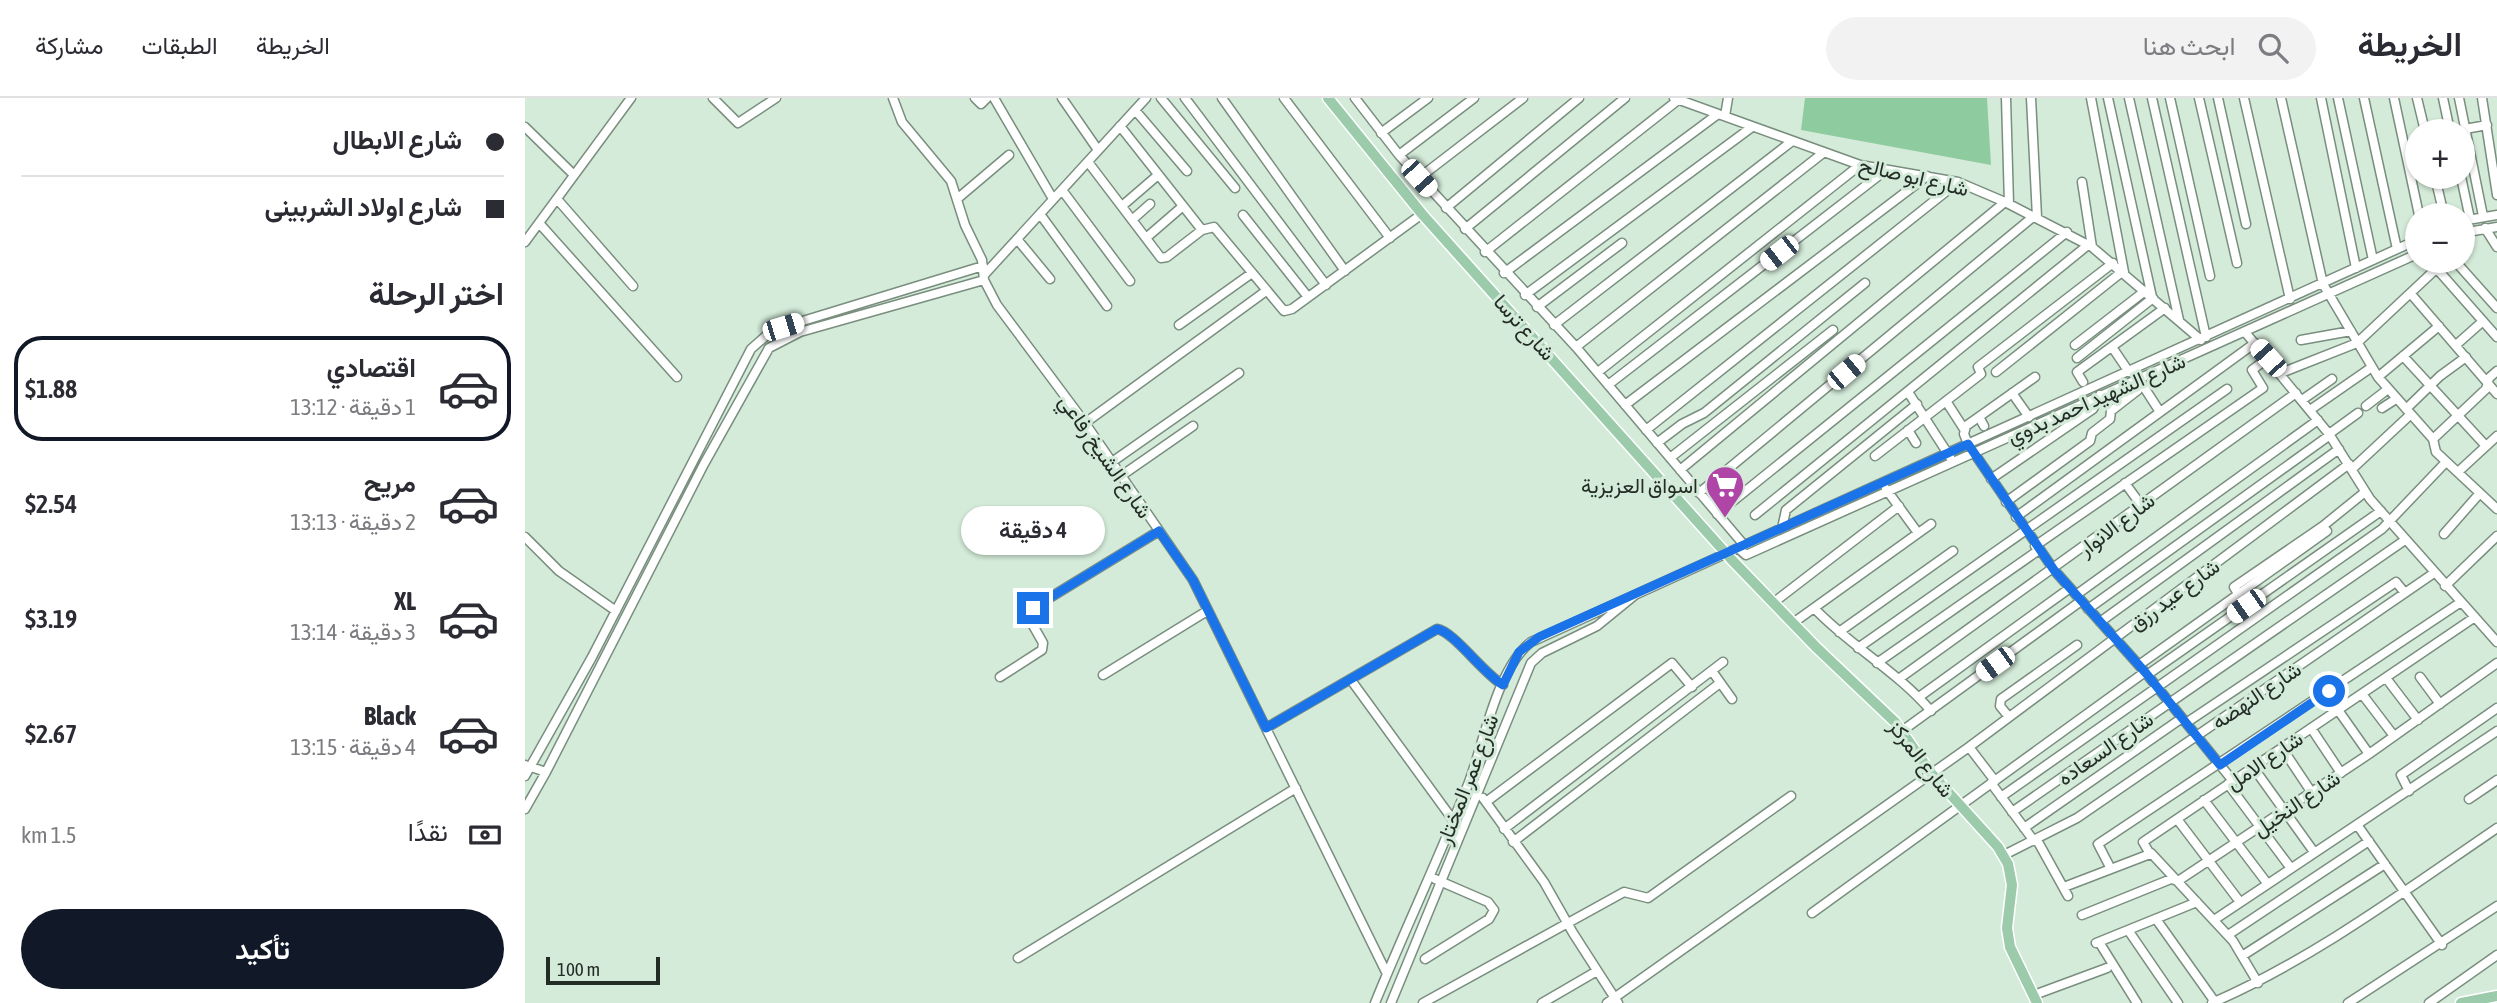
<!DOCTYPE html>
<html lang="ar">
<head>
<meta charset="utf-8">
<style>
	:root { --surface:#fff; --page:#f2f2f3; --text:#2b2b33; --muted:#7c7c81; --line:#e1e1e2; --accent:#111827 }
	body { margin:0; font-family:"Asap Condensed",Vazirmatn,sans-serif; background:var(--page); color:var(--text); direction:rtl; height:100vh; display:flex; flex-direction:column; font-size:26px; white-space:nowrap }
	* { box-sizing:border-box; margin:0 }
	p { font-size:23px; color:var(--muted) }
	.icon { flex:none; width:38px; height:38px; fill:none; stroke:currentColor; stroke-width:2; stroke-linecap:round; stroke-linejoin:round }
	.map { position:relative; flex:1; overflow:hidden; direction:ltr }
	.drawer { display:flex; flex-direction:column; background:var(--surface); width:525px }
	.drawer>* { flex:none }
	.guide { display:grid; align-content:center; height:154px; padding:0 21px; background:var(--surface) }
	.buttons { position:absolute; left:1880px; top:21px; display:grid; gap:14px }
	.buttons a { display:grid; place-items:center; width:70px; height:70px; border-radius:50%; background:var(--surface); box-shadow:0 2px 5px #0004; font-size:35px }
	.scale { position:absolute; left:21px; bottom:18px; width:114px; box-sizing:border-box; padding-left:7px; border:4px solid #232c25; border-top:0; font-size:19px; line-height:24px; white-space:nowrap; color:#232c25; -webkit-text-stroke:5px #d4ebd9; paint-order:stroke }
	.end { position:absolute; width:32px; height:32px; margin:-16px; border:9px solid #1a73e8; background:#fff; box-shadow:0 0 0 4px #fff }
	.from { border-radius:50% }
	.bubble { position:absolute; height:49px; border-radius:24px; background:var(--surface); box-shadow:0 2px 5px #0004; font-size:23px; font-weight:600; line-height:49px; text-align:center; direction:rtl }
	.car { position:absolute; width:21px; height:42px; margin:-21px -10px; border-radius:9px; box-shadow:0 0 5px 2px #0007; background:linear-gradient(#fff 24%,#345 0 40%,#fff 0 76%,#345 0 86%,#fff 0) }
	.guide b { display:flex; align-items:center; gap:24px; height:66px; font-size:26px }
	.guide b+b { border-top:2px solid var(--line) }
	.guide i { width:18px; height:18px; background:var(--text) }
	ul { padding:0; list-style:none }
	li { display:flex; align-items:center; gap:21px; height:105px; margin:0 14px 10px; padding:0 7px; border:4px solid transparent; border-radius:28px }
	li div { flex:1 }
	li b { display:block; font-size:26px }
	li em { font-style:normal; font-weight:600 }
	li.active { border-color:var(--accent) }
	li>.icon { width:63px; height:63px; stroke-width:1.5 }
	h2 { padding:0 21px; font-size:32px; line-height:84px }
	.pay { display:flex; align-items:center; gap:18px; height:77px; padding:0 21px; font-size:26px }
	.pay p { margin-inline-start:auto }
	.button { display:flex; gap:14px; margin-top:auto; padding:14px 21px }
	.button a { flex:1; height:80px; border-radius:42px; background:var(--accent); color:#fff; font-size:28px; font-weight:600; line-height:80px; text-align:center }
	header { display:flex; align-items:center; gap:42px; box-sizing:border-box; height:98px; padding:0 35px; background:var(--surface); border-bottom:2px solid var(--line) }
	header strong { font-size:33px }
	nav { display:flex; gap:38px; margin-inline-start:auto; font-size:24px }
	.search { width:490px; height:63px; background:var(--page); display:flex; align-items:center; gap:18px; box-sizing:border-box; padding:0 24px; border-radius:38px; color:var(--muted); font-size:26px }
	main { display:flex; flex:1; min-height:0 }
	.map>svg:first-child { display:block }
	.green { fill:#8ecc9f }
	.lines { fill:none; stroke-linecap:round; stroke-linejoin:round }
	.minor-casing { stroke:#798e7e; stroke-width:11 }
	.major-casing { stroke:#fff; stroke-width:13 }
	.minor { stroke:#fff; stroke-width:8 }
	.major { stroke:#9bcbaa; stroke-width:10 }
	.route { stroke:#1a73e8; stroke-width:9 }
	.labels { text-anchor:middle; dominant-baseline:central; stroke-width:6; stroke-linejoin:round; paint-order:stroke }
	.street-label { font-size:21px; fill:#232c25; stroke:#d4ebd9 }
	.poi-label { font-size:21px; fill:#232c25; stroke:#d4ebd9; text-anchor:end }
</style>
</head>
<body>
<header>
<strong>الخريطة</strong>
<div class="search"><svg class="icon" aria-label="search" viewBox="0 0 24 24"><circle cx="10" cy="10" r="6"/><path d="M15 15l6 6"/></svg>ابحث هنا</div>
<nav><a>الخريطة</a><a>الطبقات</a><a>مشاركة</a></nav>
</header>
<main>
<div class="map">
<svg width="1972" height="905" viewBox="0 0 1972 905">
	<rect width="100%" height="100%" fill="#d4ebd9"/>
	<path class="green" d="M1280 0H1462L1466 67 1276 32Z"/>
	<g class="lines">
		<g class="minor-casing">
			<path id="minor" d="M188 0 213 25 251 0
				M368 0 377 24 426 83 440 127 457 162 459 182 472 207 560 325 668 482 862 876
				M450 0 456 6 462 0
				M469 0 528 101
				M537 0 573 52
				M636 0 710 90
				M660 0 801 187
				M697 0 820 173
				M759 0 865 140
				M830 0 874 57 1051 249 1219 447
				M1149 0 1335 67 1433 84 1480 104 1567 149 1676 242
				M1481 0 1484 106
				M1506 0 1512 119
				M1566 0 1599 174
				M1583 0 1627 199
				M1604 0 1654 222
				M1627 0 1681 239
				M1645 0 1685 178
				M1674 0 1712 165
				M1693 0 1721 126
				M1719 0 1765 201
				M1756 0 1798 186 1853 279 1908 341 1911 354 1972 411
				M1796 0 1831 170
				M1813 0 1848 162
				M1839 0 1872 151
				M1869 0 1894 117
				M1892 0 1900 33
				M1918 0 1925 33
				M1934 0 1958 118
				M1957 0 1972 97
				M610 12 662 73
				M1200 18 1203 0
				M595 28 677 132
				M0 29 49 77
				M1940 31 1962 27
				M856 35 903 0
				M874 57 949 0
				M563 64 636 160 642 159 677 132 689 129 759 213 767 211 897 116
				M1910 79 1919 117
				M1936 79 1945 121
				M894 80 998 0
				M1557 84 1567 149
				M537 92 605 183
				M32 101 108 188
				M432 101 484 57
				M597 108 633 77
				M921 110 1054 0
				M515 116 582 208
				M718 117 783 199
				M607 122 625 106
				M1937 123 1972 117
				M14 125 152 279
				M1960 130 1972 149
				M940 131 1100 0
				M1937 135 1972 129
				M621 140 658 108
				M492 141 525 181
				M0 144 106 0
				M960 154 1153 2
				M1905 163 1972 239
				M1930 163 1972 210
				M979 175 1193 16
				M459 177 621 0
				M1886 196 1972 296
				M1000 197 1227 29
				M1012 209 1097 145
				M654 227 727 175
				M1029 227 1266 44
				M1720 234 1804 336 1845 401 1972 544
				M1776 242 1826 233
				M1550 247 1620 193
				M1931 247 1958 223
				M1051 249 1298 55
				M1587 249 1604 274
				M1878 258 1961 348
				M1552 260 1628 200
				M1073 274 1335 67
				M1471 274 1598 173
				M1756 275 1832 245 1912 170
				M1510 279 1441 328 1439 336 1443 346 1529 472 1620 574 1708 683
				M1853 279 1914 228
				M1615 283 1635 314
				M1558 284 1552 274 1640 210
				M1083 287 1361 72
				M1383 294 1425 359
				M1487 295 1504 319
				M1777 302 1807 281
				M1421 303 1439 331
				M1100 307 1402 78
				M1841 308 1863 291
				M1857 310 1871 301
				M1881 311 1915 278 1941 259
				M1785 312 1847 269
				M1454 319 1459 328
				M560 325 741 193
				M1121 332 1433 84
				M1383 332 1391 345
				M1804 336 1833 315
				M1908 341 1961 291 1964 280 1972 273
				M1132 345 1157 326 1179 315 1340 185
				M1350 358 1456 276 1453 269 1588 165
				M1145 360 1308 232
				M587 364 714 275
				M1827 371 1886 316
				M1155 372 1480 104
				M1933 374 1972 338
				M596 378 668 328
				M1466 381 1568 311 1575 297
				M1600 385 1616 407
				M1361 391 1393 435
				M1174 395 1509 118
				M1481 404 1565 343 1567 335 1585 321 1586 313 1613 292V280
				M1192 416 1542 134
				M1230 417 1563 147
				M1491 419 1730 245
				M1257 430 1261 412 1392 306
				M1919 436 1955 395
				M0 439 34 473 91 513
				M1510 448 1738 290 1727 272 1743 260
				M1213 450 1221 457 1892 156
				M1920 488 1972 438
				M1551 497 1793 322
				M1248 505 1374 408
				M1721 508 1709 489 1798 428 1840 394
				M1289 510C1325 548 1372 573 1406 613
				M1563 511 1805 337
				M1575 524 1814 351
				M1268 525 1406 426
				M1314 534 1428 453
				M1333 550 1702 291
				M1352 565 1514 452
				M1614 567 1802 433
				M1187 573 1207 601
				M578 577 682 513
				M1622 577 1856 413
				M475 579 517 552 518 545 505 522 508 510 634 433
				M1895 579 1915 606
				M1375 580 1771 295
				M1861 580 1893 622
				M826 582 928 722
				M1837 596 1869 638
				M1394 599 1545 490
				M1813 612 1844 656
				M1484 619 1475 608 1476 601 1552 547
				M1661 625 1871 484 1880 495
				M741 630 912 531C928 533 958 575 978 587
				M1786 630 1816 675
				M1377 633 1556 503
				M1444 649 1470 683
				M1757 650 1787 695
				M0 667 21 674 179 366 244 250 275 234 459 182
				M1728 669 1789 754
				M0 678 67 559 226 251 243 236 258 229 458 168
				M1466 685 1509 743
				M1703 686 1765 769
				M1884 693 1876 677 1972 610
				M1476 699 1857 431 1921 364
				M958 700 1019 784 1048 835 1093 905
				M1944 701 1972 682
				M1679 702 1742 785
				M961 704 1147 565 1167 589
				M0 711 21 674
				M1487 714 1880 442
				M1652 721 1715 804
				M1833 728 1917 847
				M1499 730 1657 620
				M979 731 1198 564
				M1512 742 1543 798
				M988 744 1195 585
				M1626 755 1708 843 1733 885
				M1479 757 1552 720 1909 475
				M1586 771 1573 746 1936 504
				M1539 789 1625 756 1618 744 1950 519
				M1287 815 1620 574
				M1557 817 1646 781 1653 783 1844 656 1972 565
				M1631 821 1690 904
				M1689 822 1972 633
				M1603 832 1653 905
				M1703 837 1844 743
				M1574 844 1612 905
				M1571 845 1672 804
				M1717 858 1860 766
				M493 860 771 690
				M900 861 964 821 969 812 963 804 910 781
				M1509 897 1582 870
				M850 905C880 831 915 758 944 684 959 644 972 570 1006 544L1892 142
				M866 905 1006 565 1017 555 1072 528 1110 497
				M898 905 1099 794 1123 800 1266 698
				M1017 905 1072 873
				M1082 905 1444 649 1824 366
				M1687 905C1788 861 1881 792 1972 730
				M1823 905 1972 808
				M1904 905 1972 857"/>
		</g>
		<g class="major-casing">
			<path id="major" d="M803 0 897 116 1206 461 1290 548 1370 624 1406 675 1473 749 1483 766 1487 787 1482 830 1485 849 1512 905
				M1936 905 1972 898"/>
		</g>
		<use href="#minor" class="minor"/>
		<use href="#major" class="major"/>
	</g>
	<g class="lines">
		<path class="route" d="M508 510 634 433 668 482 741 630 912 531C928 533 958 575 978 587L994 554 1014 539 1443 346 1529 472 1620 574 1695 667 1804 593"/>
	</g>
	<defs>
		<g id="supermarket-pin" transform="scale(2.0125)"><path d="M0 17L-7.5 6A9.5 9.5 0 1 1 7.5 6Z" fill="#af45a6" stroke="#d4ebd9"/><path d="M-6-5.5h2.5l.6 2H6L4.5 2H-2.5L-4.4-4H-6ZM-1.5 3.2a1.3 1.3 0 1 0 .1 0ZM3 3.2a1.3 1.3 0 1 0 .1 0Z" fill="#fff"/></g>
	</defs>
	<g fill-rule="evenodd">
		<use href="#supermarket-pin" x="1200" y="387"/>
	</g>
	<g class="labels">
		<g class="street-label">
			<text transform="translate(1389 78) rotate(13)">شارع ابو صالح</text>
			<text transform="translate(1000 229) rotate(48)">شارع ترسا</text>
			<text transform="translate(1571 300) rotate(-24)">شارع الشهيد احمد بدوي</text>
			<text transform="translate(581 358) rotate(55)">شارع الشيخ رفاعي</text>
			<text transform="translate(1591 426) rotate(-37)">شارع الانوار</text>
			<text transform="translate(1649 496) rotate(-36)">شارع عيد رزق</text>
			<text transform="translate(1731 597) rotate(-34)">شارع النهضه</text>
			<text transform="translate(1580 650) rotate(-35)">شارع السعاده</text>
			<text transform="translate(1397 660) rotate(52)">شارع المركز</text>
			<text transform="translate(1739 662) rotate(-34)">شارع الامل</text>
			<text transform="translate(942 681) rotate(-69)">شارع عمر المختار</text>
			<text transform="translate(1771 705) rotate(-34)">شارع النخيل</text>
		</g>
		<g class="poi-label">
			<text x="1173" y="387">اسواق العزيزية</text>
		</g>
	</g>
</svg>
<div class="buttons">
<a>+</a>
<a>−</a>
</div>
<div class="scale">100 m</div>
<i class="end from" style="left:1804px;top:593px"></i>
<i class="end" style="left:508px;top:510px"></i>
<div class="bubble" style="left:436px;top:408px;width:144px">4 دقيقة</div>
<i class="car" style="left:894px;top:80px;rotate:138deg"></i>
<i class="car" style="left:1254px;top:155px;rotate:232deg"></i>
<i class="car" style="left:258px;top:229px;rotate:73deg"></i>
<i class="car" style="left:1743px;top:260px;rotate:318deg"></i>
<i class="car" style="left:1321px;top:274px;rotate:50deg"></i>
<i class="car" style="left:1721px;top:508px;rotate:235deg"></i>
<i class="car" style="left:1470px;top:566px;rotate:234deg"></i>
</div>
<section class="drawer">
<div class="guide">
<b><i class="from"></i>شارع الابطال</b>
<b><i></i>شارع اولاد الشربينى</b>
</div>
<h2>اختر الرحلة</h2>
<ul>
<li class="active"><svg class="icon" aria-label="car" viewBox="0 0 24 24"><path d="M5 17H2v-5l4-1 3-4h7l3 4 3 1v5h-3M9 17h6M6 11h13"/><circle cx="7" cy="17" r="2"/><circle cx="17" cy="17" r="2"/></svg><div><b>اقتصادي</b><p>1 دقيقة · 13:12</p></div><em>$1.88</em></li>
<li><svg class="icon" aria-label="car" viewBox="0 0 24 24"><path d="M5 17H2v-5l4-1 3-4h7l3 4 3 1v5h-3M9 17h6M6 11h13"/><circle cx="7" cy="17" r="2"/><circle cx="17" cy="17" r="2"/></svg><div><b>مريح</b><p>2 دقيقة · 13:13</p></div><em>$2.54</em></li>
<li><svg class="icon" aria-label="car" viewBox="0 0 24 24"><path d="M5 17H2v-5l4-1 3-4h7l3 4 3 1v5h-3M9 17h6M6 11h13"/><circle cx="7" cy="17" r="2"/><circle cx="17" cy="17" r="2"/></svg><div><b>XL</b><p>3 دقيقة · 13:14</p></div><em>$3.19</em></li>
<li><svg class="icon" aria-label="car" viewBox="0 0 24 24"><path d="M5 17H2v-5l4-1 3-4h7l3 4 3 1v5h-3M9 17h6M6 11h13"/><circle cx="7" cy="17" r="2"/><circle cx="17" cy="17" r="2"/></svg><div><b>Black</b><p>4 دقيقة · 13:15</p></div><em>$2.67</em></li>
</ul>
<div class="pay"><svg class="icon" aria-label="cash" viewBox="0 0 24 24"><path d="M3 7h18v10H3z"/><circle cx="12" cy="12" r="2"/></svg>نقدًا<p>1.5 km</p></div>
<div class="button"><a>تأكيد</a></div>
</section>
</main>
</body>
</html>
